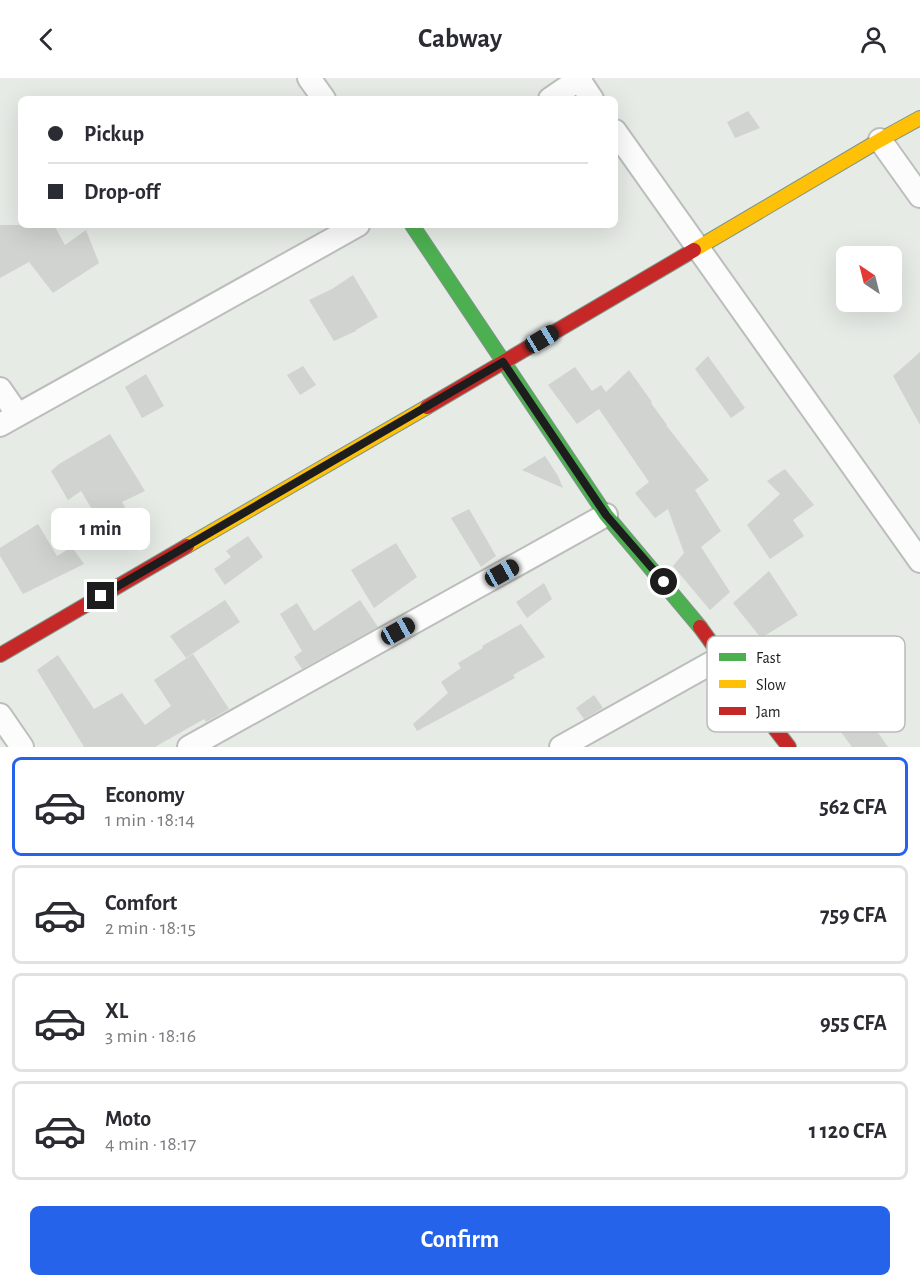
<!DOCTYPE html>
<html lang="en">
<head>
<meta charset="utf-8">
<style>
	:root { --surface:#fff; --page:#f2f2f3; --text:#2b2b33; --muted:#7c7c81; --line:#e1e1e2; --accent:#2563eb }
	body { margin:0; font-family:"Alegreya Sans",sans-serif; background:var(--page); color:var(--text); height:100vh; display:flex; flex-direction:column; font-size:22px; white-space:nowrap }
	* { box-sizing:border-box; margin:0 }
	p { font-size:20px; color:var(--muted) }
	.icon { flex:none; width:33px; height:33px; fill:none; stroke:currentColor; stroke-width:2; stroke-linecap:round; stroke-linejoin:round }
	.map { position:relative; height:669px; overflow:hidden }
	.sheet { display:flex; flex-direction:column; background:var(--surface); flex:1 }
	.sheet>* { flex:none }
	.hud { position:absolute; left:18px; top:18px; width:600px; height:132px; border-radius:9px; box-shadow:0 6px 24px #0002; display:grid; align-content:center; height:132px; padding:0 30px; background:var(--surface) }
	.needle { width:39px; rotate:325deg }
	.buttons { position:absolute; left:836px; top:168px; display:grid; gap:12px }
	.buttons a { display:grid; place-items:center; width:66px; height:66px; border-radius:9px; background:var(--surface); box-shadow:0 6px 24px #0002; font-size:30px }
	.end { position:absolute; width:27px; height:27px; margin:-14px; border:8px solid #1d1d1d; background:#fff; box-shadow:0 0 0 3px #fff }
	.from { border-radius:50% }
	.bubble { position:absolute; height:42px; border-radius:9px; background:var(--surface); box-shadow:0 6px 24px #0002; font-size:20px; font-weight:700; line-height:42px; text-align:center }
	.car { position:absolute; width:18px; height:36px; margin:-18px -9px; border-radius:8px; box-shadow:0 0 4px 2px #0007; background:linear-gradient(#222 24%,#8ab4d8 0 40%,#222 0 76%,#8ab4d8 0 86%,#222 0) }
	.hud b { display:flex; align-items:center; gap:21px; height:57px; font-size:22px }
	.hud b+b { border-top:2px solid var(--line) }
	.hud i { width:15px; height:15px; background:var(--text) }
	ul { padding:10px 0 0; list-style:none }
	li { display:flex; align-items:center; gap:18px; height:99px; margin:0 12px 9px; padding:0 18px; border:3px solid var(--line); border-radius:9px }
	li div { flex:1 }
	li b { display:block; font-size:22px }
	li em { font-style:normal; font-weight:700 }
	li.on { border-color:var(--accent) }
	li>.icon { width:54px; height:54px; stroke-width:1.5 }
	.action { display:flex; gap:12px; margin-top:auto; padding:12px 30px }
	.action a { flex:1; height:69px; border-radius:9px; background:var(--accent); color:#fff; font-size:24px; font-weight:700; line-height:69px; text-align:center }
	header { display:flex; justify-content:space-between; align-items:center; height:78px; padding:0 30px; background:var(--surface); font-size:27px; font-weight:700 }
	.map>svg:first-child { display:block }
	.building { fill:#d0d3cf }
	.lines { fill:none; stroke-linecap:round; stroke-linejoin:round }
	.street-casing { stroke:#bcbebc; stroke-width:26 }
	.fast-casing { stroke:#7e9588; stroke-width:16 }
	.slow-casing { stroke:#7e9588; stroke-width:16 }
	.jam-casing { stroke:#7e9588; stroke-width:16 }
	.street { stroke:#fbfcfb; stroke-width:22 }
	.fast { stroke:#4caf50; stroke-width:14 }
	.slow { stroke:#ffc107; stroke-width:14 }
	.jam { stroke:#c62828; stroke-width:14 }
	.route { stroke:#1d1d1d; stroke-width:8 }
	.key { fill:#fff; stroke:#bbb; stroke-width:1.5 }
	.key-label { font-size:16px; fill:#1d1d1d }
</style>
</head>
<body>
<header><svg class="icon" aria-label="back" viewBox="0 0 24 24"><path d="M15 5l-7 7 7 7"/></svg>Cabway<svg class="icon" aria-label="person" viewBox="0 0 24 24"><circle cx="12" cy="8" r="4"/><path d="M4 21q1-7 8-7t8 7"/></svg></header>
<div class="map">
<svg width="920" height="669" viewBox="0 0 920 669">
	<rect width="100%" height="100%" fill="#e6ebe6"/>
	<path class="building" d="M748 33 760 50 735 60 727 44Z
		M0 147H54L65 167 86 152 99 185 53 215 29 184 0 200Z
		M353 197 378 239 356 252V253L334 263 309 222 332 211Z
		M920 274V347L893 298Z
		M708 278 745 330 731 340 695 291Z
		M303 288 316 307 300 317 287 297Z
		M575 289 592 313 601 307 606 314 629 292 652 324 651 325 667 347H666L709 402 695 412 721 453 701 469 730 514 710 532 673 488 684 475 668 431 655 440 635 415 649 404 599 331 577 346 548 307Z
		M146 296 164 328 142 340 125 309Z
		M110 356 145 413 122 424 141 456 116 471 81 413 68 422 51 393 59 386Z
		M545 378 558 398 563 410 522 392Z
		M785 391 814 427 793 442 804 458 770 481 747 447 780 416 767 403Z
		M469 431 496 478 481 489 451 440Z
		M38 446 57 478 72 469 84 486 23 516 0 478V470Z
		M248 458 263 479 225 507 214 491 231 479 226 473Z
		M396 465 417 499 374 530 351 492Z
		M769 493 798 537 761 560 733 525Z
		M544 505 552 521 527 540 516 524Z
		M225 522 240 544 186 580 170 558Z
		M360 522 378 549 302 591 294 579 302 573 280 536 297 525 314 553Z
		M521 546 545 579 513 597 515 600 417 653 413 646 448 615 441 604 461 590 458 585 483 570 482 568Z
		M193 576 229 631 206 644 204 641 155 669H84L37 592 58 577 94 631 122 615 145 647 171 628 154 602Z
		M594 617 603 630 584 641 576 630Z
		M863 633 888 669H852L838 650Z"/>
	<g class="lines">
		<g class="street-casing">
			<path id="street" d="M309 0 324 21
				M578 0 592 21
				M550 21 581 0
				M615 53 920 483
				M880 62 920 118
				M0 311 18 337
				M0 347 358 147
				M0 637 22 669
				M189 669 606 437
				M561 669 722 579"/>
		</g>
		<g class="fast-casing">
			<path id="fast" d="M412 147 606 437 700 549"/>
		</g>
		<g class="slow-casing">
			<path id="slow" d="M694 172 880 62 920 40
				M187 468 427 329"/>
		</g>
		<g class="jam-casing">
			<path id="jam" d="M427 329 694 172
				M700 549 752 621 789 669
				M0 577 187 468"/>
		</g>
		<use href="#street" class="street"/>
		<use href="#fast" class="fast"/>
		<use href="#slow" class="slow"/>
		<use href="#jam" class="jam"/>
	</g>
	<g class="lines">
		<path class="route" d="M101 518 503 284 606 437 664 504"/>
	</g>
	<rect x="707" y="558" width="198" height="96" rx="9" class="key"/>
	<rect x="719" y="575" width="27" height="8" fill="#4caf50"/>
	<rect x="719" y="602" width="27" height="8" fill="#ffc107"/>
	<rect x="719" y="629" width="27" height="8" fill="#c62828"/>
	<g class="key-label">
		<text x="756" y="585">Fast</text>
		<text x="756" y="612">Slow</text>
		<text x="756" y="639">Jam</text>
	</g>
</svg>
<div class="buttons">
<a><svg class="needle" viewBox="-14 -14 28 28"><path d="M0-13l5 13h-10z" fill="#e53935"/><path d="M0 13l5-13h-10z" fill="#7c7c81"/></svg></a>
</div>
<i class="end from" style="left:664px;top:504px"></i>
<i class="end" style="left:101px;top:518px"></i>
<div class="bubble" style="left:51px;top:430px;width:99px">1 min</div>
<i class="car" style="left:542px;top:261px;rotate:59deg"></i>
<i class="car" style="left:502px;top:495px;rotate:61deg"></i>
<i class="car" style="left:398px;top:553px;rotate:61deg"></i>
<div class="hud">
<b><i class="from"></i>Pickup</b>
<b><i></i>Drop-off</b>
</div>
</div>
<section class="sheet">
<ul>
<li class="on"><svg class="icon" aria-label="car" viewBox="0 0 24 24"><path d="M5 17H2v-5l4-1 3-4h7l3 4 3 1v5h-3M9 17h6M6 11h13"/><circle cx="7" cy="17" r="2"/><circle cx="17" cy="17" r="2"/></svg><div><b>Economy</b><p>1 min · 18:14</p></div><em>562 CFA</em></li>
<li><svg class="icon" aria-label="car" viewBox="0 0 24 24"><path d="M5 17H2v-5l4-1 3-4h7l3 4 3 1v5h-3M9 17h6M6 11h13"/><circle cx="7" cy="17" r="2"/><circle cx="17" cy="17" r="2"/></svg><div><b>Comfort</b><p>2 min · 18:15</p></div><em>759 CFA</em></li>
<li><svg class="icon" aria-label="car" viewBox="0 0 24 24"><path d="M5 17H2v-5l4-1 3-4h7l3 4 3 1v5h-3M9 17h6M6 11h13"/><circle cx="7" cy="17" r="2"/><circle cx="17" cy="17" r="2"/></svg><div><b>XL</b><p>3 min · 18:16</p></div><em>955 CFA</em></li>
<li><svg class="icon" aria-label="car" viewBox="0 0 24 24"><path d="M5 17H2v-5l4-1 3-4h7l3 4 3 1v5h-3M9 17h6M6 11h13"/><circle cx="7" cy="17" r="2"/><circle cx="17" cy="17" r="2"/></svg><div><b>Moto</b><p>4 min · 18:17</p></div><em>1 120 CFA</em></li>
</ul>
<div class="action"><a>Confirm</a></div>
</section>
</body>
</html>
